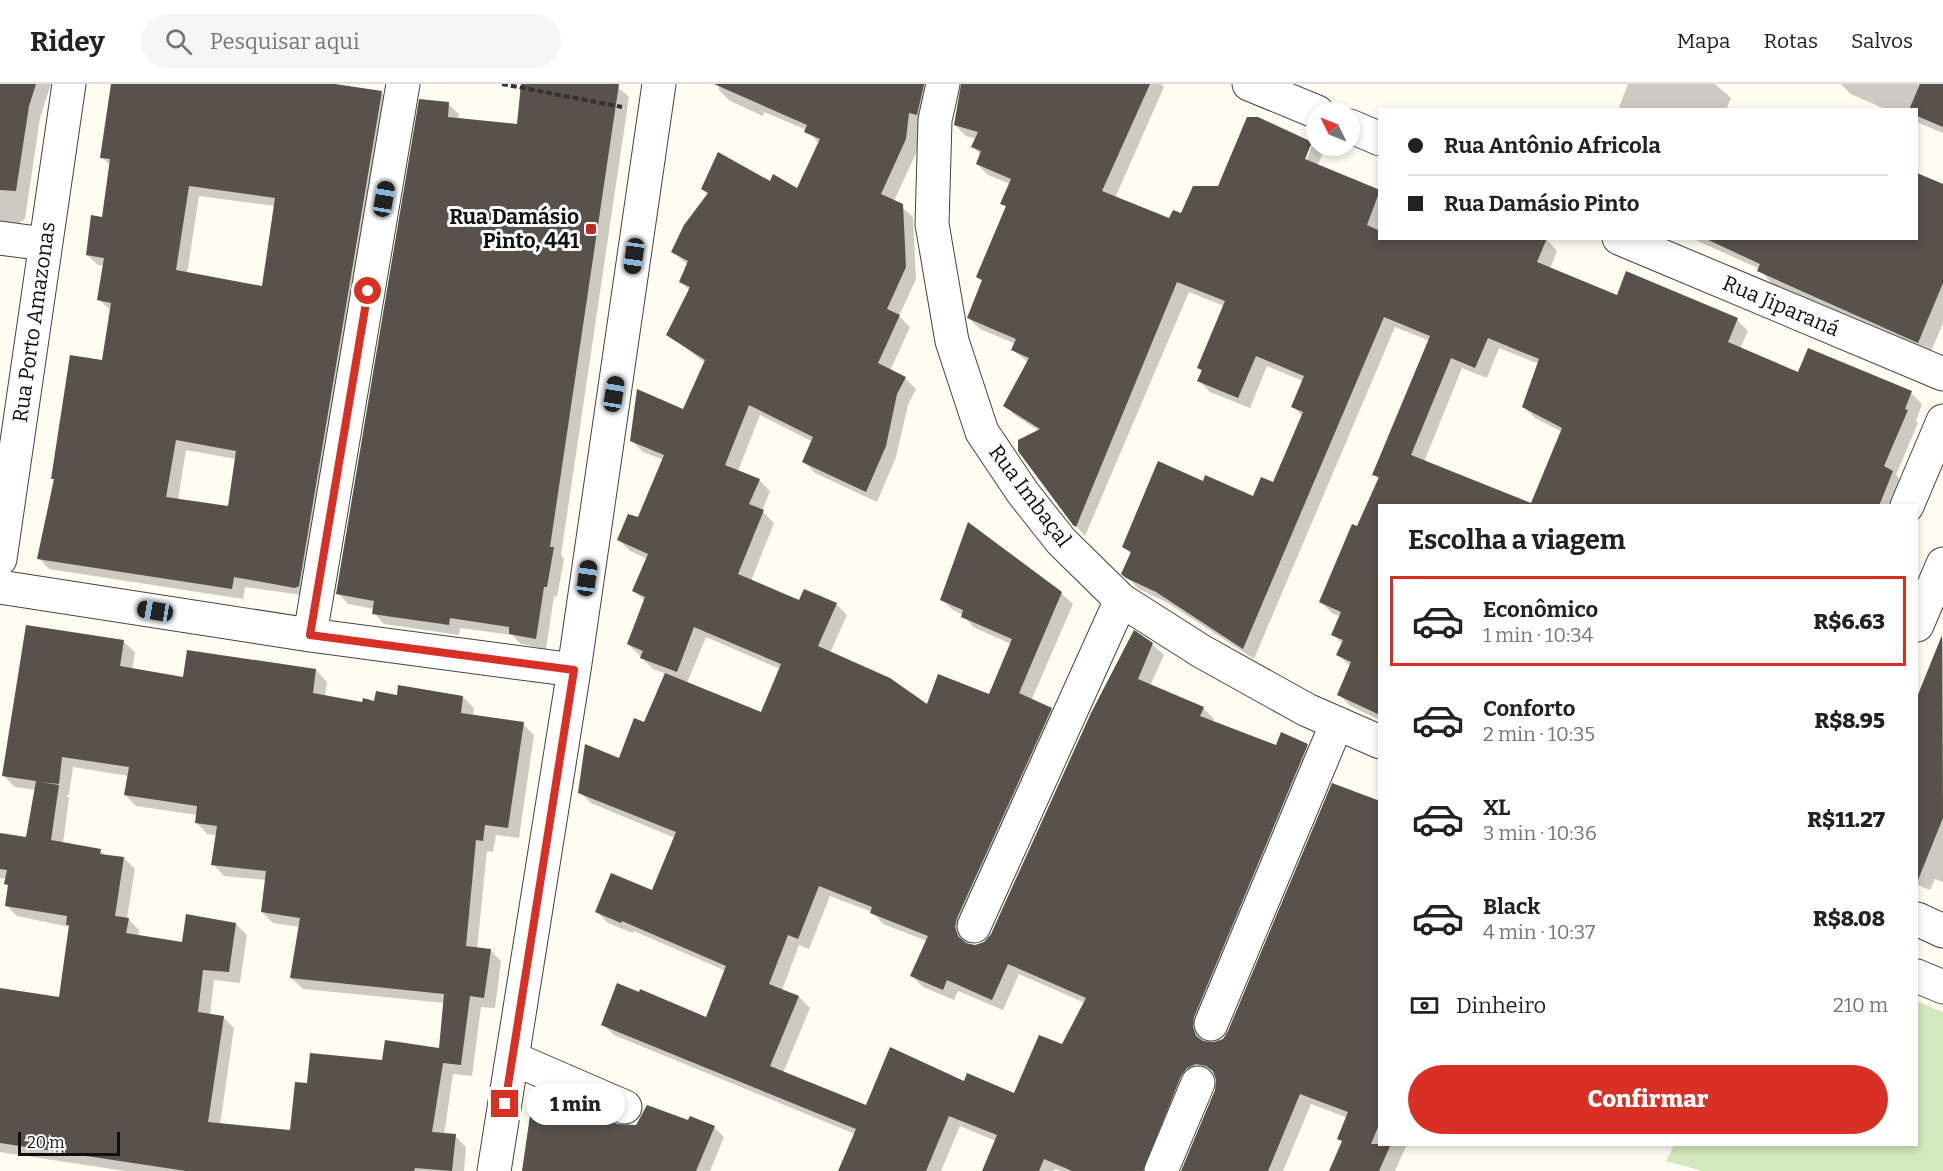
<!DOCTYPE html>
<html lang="pt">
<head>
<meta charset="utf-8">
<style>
	:root { --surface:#fff; --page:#f6f6f6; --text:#222; --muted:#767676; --line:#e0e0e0; --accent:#d93025 }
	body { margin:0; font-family:Bitter,serif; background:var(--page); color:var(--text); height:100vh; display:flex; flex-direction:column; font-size:22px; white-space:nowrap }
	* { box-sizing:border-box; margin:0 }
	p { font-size:20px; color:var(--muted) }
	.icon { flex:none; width:33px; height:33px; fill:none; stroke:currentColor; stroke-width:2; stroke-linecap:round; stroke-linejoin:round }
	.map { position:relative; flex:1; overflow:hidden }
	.side { position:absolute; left:1378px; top:420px; width:540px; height:642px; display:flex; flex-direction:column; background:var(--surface); border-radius:0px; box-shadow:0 3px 9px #0003 }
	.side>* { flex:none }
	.banner { position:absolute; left:1378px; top:24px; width:540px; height:132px; border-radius:0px; box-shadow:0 3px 9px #0003; display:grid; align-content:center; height:132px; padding:0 30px; background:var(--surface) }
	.needle { width:39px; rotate:313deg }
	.buttons { position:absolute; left:1306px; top:18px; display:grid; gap:12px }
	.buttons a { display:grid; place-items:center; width:54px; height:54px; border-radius:50%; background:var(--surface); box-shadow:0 3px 9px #0003; font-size:30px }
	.scale { position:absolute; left:18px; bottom:15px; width:102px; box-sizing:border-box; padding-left:6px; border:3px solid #101010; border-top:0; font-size:16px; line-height:21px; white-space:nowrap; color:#101010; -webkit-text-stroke:4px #fff; paint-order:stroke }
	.end { position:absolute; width:27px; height:27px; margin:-14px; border:8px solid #d93025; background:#fff; box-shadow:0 0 0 3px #fff }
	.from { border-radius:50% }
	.bubble { position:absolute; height:42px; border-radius:21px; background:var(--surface); box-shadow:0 3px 9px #0003; font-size:20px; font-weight:800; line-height:42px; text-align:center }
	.car { position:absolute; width:18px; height:36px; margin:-18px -9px; border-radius:8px; box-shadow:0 0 4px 2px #0007; background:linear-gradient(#222 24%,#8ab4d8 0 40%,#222 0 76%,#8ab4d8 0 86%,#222 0) }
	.banner b { display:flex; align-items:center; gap:21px; height:57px; font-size:22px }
	.banner b+b { border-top:2px solid var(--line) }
	.banner i { width:15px; height:15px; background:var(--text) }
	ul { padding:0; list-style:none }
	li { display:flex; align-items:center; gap:18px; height:90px; margin:0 12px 9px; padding:0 18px; border:3px solid transparent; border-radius:0px }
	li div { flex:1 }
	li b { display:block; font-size:22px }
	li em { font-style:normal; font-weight:800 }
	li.current { border-color:var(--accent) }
	li>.icon { width:54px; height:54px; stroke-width:1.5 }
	h2 { padding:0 30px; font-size:27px; line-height:72px }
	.pay { display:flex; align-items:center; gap:15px; height:66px; padding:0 30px; font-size:22px }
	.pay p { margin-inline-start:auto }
	.primary-button { display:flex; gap:12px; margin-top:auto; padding:12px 30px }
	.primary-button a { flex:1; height:69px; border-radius:36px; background:var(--accent); color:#fff; font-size:24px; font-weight:800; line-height:69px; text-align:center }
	header { display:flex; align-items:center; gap:36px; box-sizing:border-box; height:84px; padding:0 30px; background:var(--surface); border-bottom:2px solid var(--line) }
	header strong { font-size:28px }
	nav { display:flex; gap:33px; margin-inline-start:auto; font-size:21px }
	.search { width:420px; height:54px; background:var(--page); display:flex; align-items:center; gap:15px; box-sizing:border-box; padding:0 21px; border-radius:33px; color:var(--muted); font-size:22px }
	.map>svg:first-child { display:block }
	.green { fill:#d1e9bc }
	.shadow { fill:#0003; fill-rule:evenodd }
	.building { fill:#58514c; fill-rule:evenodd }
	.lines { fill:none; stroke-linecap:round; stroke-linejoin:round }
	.minor-casing { stroke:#434343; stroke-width:35 }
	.path { stroke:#323232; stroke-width:4; stroke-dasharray:6 3; stroke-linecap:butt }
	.minor { stroke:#fff; stroke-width:33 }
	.route { stroke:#d93025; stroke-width:8 }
	.poi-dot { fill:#be292a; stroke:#fff; stroke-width:2 }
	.labels { text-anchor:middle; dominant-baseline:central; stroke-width:6; stroke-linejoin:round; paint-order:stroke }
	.poi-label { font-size:21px; font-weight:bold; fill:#101010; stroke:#fff; text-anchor:end }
	.street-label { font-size:21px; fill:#101010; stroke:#fff }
</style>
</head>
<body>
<header>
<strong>Ridey</strong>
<div class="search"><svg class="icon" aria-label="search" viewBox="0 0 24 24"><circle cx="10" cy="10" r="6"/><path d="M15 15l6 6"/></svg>Pesquisar aqui</div>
<nav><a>Mapa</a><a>Rotas</a><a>Salvos</a></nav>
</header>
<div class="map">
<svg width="1943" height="1087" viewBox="0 0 1943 1087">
	<rect width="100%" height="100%" fill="#fffdf2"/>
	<path class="green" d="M1917 917 1943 928V1087H1703L1666 1077 1674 1061 1917 1060Z"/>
	<path class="shadow" d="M0 0H51L40 34 25 135 16 141 0 139Z
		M113 0H321L381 9 392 19 309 512 245 503 243 515 49 485 39 474 55 396 53 394 103 277 112 227 99 216 104 182 98 181 87 171 103 134 111 82 102 73ZM199 112 275 122 263 203 187 190ZM186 366 236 375 229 424 178 416Z
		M524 0H614L629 13 561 471 564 475 557 513 554 512 546 565 521 560 512 551 460 544 459 551 384 540 374 529V525L348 520 338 509 448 20 459 30 458 35 519 41Z
		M719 0H939L920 39 917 67 894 117 913 133 916 195 899 232 910 243 890 287 905 294 916 305 908 321 896 373 877 418 815 389 804 378 813 358 760 331 738 387 759 396 770 407 762 427 774 439 751 497 799 518 836 520 847 531 830 569 928 622 990 612 1011 560 973 543 963 531 953 526 942 515 1061 509 1073 520 1031 617 1051 625 1062 636 967 846 968 861 977 862 986 858 992 850 1152 560 1164 571 1150 602 1203 624 1214 635 1213 638 1276 663 1307 662 1318 673 1204 944 1205 959 1214 960 1224 956 1380 720V1060H1407L1395 1087H1331L1343 1058 1339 1054 1348 1034 1311 1020 1283 1087H1183L1217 1006 1216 992 1207 991 1156 1087H1061L1055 1085 1054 1087H984L996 1057 960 1042 941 1087H839L855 1050 614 951 603 940 707 935 726 887 634 847 633 849 608 839 597 828 653 808 675 754 591 719 580 708 620 675 645 640 666 590 653 585 628 560 645 517 634 507 648 475 630 467 619 456 638 435 664 376 643 368 632 357 684 327 705 279 668 250 690 207 680 197 688 181 673 168 709 111 703 105 770 99 798 106 819 60 807 46 764 28 763 32 730 17 719 6ZM706 553 780 585 762 630 687 599ZM830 812 872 828 883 840 927 857 912 892 923 903 954 916 958 907 1003 926 1019 890 1085 919 1062 962 1015 1011 965 999 867 1023 783 989 810 924 799 913 782 906 799 861 809 865Z
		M963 0H1161L1164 3 1115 114 1170 136 1182 131 1219 104 1257 35 1311 60 1322 71 1318 81 1380 108V154L1546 155 1557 167 1550 185 1617 213 1737 236 1748 247 1740 265 1799 290 1911 309 1922 320 1916 337 1918 339 1896 391 1903 399 1894 422H1380V636L1350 622 1339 610 1351 583 1338 571 1343 560 1333 551 1341 533 1332 529 1321 518 1379 396 1374 390 1430 257 1395 243 1254 575 1168 519 1139 505 1123 489 1132 471 1124 463 1204 399 1254 414 1274 400 1302 332 1293 322 1303 297 1267 282 1250 324 1210 308 1199 297 1202 288 1199 284 1224 222 1189 208 1085 452 1074 440 1039 347 1016 332 1005 321 1028 278 1013 266 1016 260 980 245 969 234 983 198 978 193 1007 124 1002 119 1010 100 988 91 977 80 981 71 973 63 977 55 966 52 955 41ZM1309 62H1312L1304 82 1301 81ZM1499 264 1539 280 1524 323 1535 334 1562 348 1531 421 1424 378 1462 284 1487 294Z
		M1628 0H1715L1731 14 1726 26H1618Z
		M1841 0H1943V49L1917 38V26H1887L1851 10Z
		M1917 90 1943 102V239L1930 270 1771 199 1760 185 1691 154H1917Z
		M1943 554V798L1935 795 1930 806 1917 801V614Z
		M123 557 135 568 132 586 184 594 316 586 327 598 325 613 363 619 398 613H463L474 624 473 632 523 640 534 651 519 754 496 751 493 768 487 767 477 865 490 866 501 877 495 924 481 923 472 992 453 990 444 1051 455 1052 466 1063 464 1087H125L0 1068V905L60 915 70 843 17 832 6 821 9 803 6 799 7 795 0 794V751L27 755 36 706 15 703 4 692ZM73 683 129 692 125 711 136 722 197 731 196 738 207 750 217 751 213 780 224 792 266 796 262 828 273 839 300 843 291 894 303 905 445 919 441 966 383 978 308 1001 291 1048 220 1041 234 944 223 933 210 931 214 896 240 899 247 851 236 840 183 859 138 852 139 846 127 834 135 785 124 774 106 772 100 766 63 760 69 714 66 710 69 711Z
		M688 1038 714 1043 724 1053 710 1087H524L618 1042Z"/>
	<path class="building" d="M0 0H36L29 22 16 107 0 106Z
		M111 0H335L382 7 299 502 295 504 234 493 232 505 37 475 54 395H51L70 271 102 276 111 219 97 216 104 174 86 171 91 131 102 133 110 75 100 74ZM189 102 275 114 262 202 176 186ZM176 356 236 367 228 422 166 413Z
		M521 0H619L550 463H554L547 503H544L536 555 509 550V543L450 534 449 541 372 530 374 517 336 510 419 15 449 18 448 33 517 40Z
		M714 0H924L917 31 909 29 906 55 881 110 903 120 906 183 887 225 900 231 878 279 906 293 897 310 886 362 866 408 802 378 813 353 749 321 725 381 760 395 749 420 764 426 738 490 799 516 804 505 837 519 818 562 890 594 927 620 938 590 989 610 1012 555 961 533 963 526 940 516 968 438 1062 508 1019 609 1052 624 957 834 955 843 958 852 966 859 975 861 984 858 991 850 1091 629 1134 546 1153 559 1138 595 1204 623 1200 632 1276 661 1281 648 1308 660 1194 933 1193 943 1196 952 1203 957 1214 958 1223 955 1228 947 1332 699 1380 717V1038L1371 1060H1391L1379 1087H1329L1342 1057 1337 1055 1348 1028 1300 1010 1268 1087H1181L1215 1006 1216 996 1213 987 1206 982 1196 980 1187 984 1181 992 1143 1087H1072L1044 1075 1039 1087H982L997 1051 949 1032 926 1087H838L856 1045 601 941 617 899 639 908 640 905 706 933 726 882 622 837 621 839 595 828 611 789 652 806 676 748 578 709 585 660 619 674 634 634 644 638 665 589 761 628 781 580 694 543 677 588 640 574 643 567 627 560 645 513 632 507 648 470 617 456 628 430 638 433 664 371 630 357 637 305 683 325 705 276 666 251 690 203 679 198 688 177 671 168 684 141 708 109 701 105 718 68 770 97 773 90 797 104 820 55 804 48 807 41ZM819 802 872 823 870 829 928 852 910 892 943 906 947 896 992 916 1008 880 1086 914 1062 960 1039 951 1014 1009 967 989 964 997 890 963 866 1021 770 982 799 912 769 900 788 851 798 855Z
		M961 0H1150L1102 107 1169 134 1173 126 1181 129 1193 102H1218L1247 33H1258L1312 58 1305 75 1380 106 1367 141 1380 147V154H1547L1537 178 1617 211 1626 187 1676 208 1738 234 1728 258 1798 288 1808 264 1912 307 1905 325 1908 326 1884 382 1893 387 1879 422H1380V631L1337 611 1351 578 1336 571 1343 556 1331 551 1341 528 1319 518 1352 440 1357 442 1379 393 1372 391 1430 252 1384 233 1243 565 1156 508 1126 494 1121 490 1131 468 1122 463 1158 377 1203 397 1205 391 1253 412 1261 393 1273 398 1303 328 1291 323 1304 292 1256 272 1238 314 1197 297 1202 286 1197 284 1225 217 1177 198 1076 443 1073 441 1018 367V356L1040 345 1003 322 1029 274 1011 266 1016 255 967 234 982 196 976 193 1006 122 1000 120 1011 95 976 80 981 67 971 63 978 48 954 41ZM1488 254 1539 275 1522 323 1562 344 1531 419 1411 371 1451 274 1475 284Z
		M1920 0H1943V43L1917 32V26H1909Z
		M1917 89 1943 100V199L1918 259 1757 187 1760 180 1704 154H1917Z
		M26 541 124 556 120 582 183 593 187 566 316 585 313 609 362 618 363 614 374 617 376 607 397 611 398 601 463 612 461 629 524 638 508 744 485 741 483 757 476 756 466 862 491 865 484 914 470 912 461 981 443 979 432 1048 456 1050 452 1087 415 1084 414 1087H186L0 1059V904L59 913 69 841H66L67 832 5 822 8 801 4 800 7 786 0 785V749L26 753 36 697 2 692ZM62 673 129 683 124 711 197 722 195 739 217 742 211 781 266 787 261 828 300 834 290 894 444 910 439 964 385 956 382 976 310 969 307 999 295 998 290 1046 208 1038 224 932 198 928 203 886 229 888 236 839 186 830 182 858 126 849 129 834 115 832 124 773 100 770 101 765 51 756 59 701 40 698 59 700Z
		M1942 551 1943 734 1918 796 1917 613Z
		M534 1004 618 1040 636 1041 647 1021 688 1036 690 1032 715 1042 696 1087H522Z"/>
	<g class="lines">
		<g class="minor-casing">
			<path id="minor" d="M943 0 935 36 932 140 952 257 982 348 1023 409 1061 457 1121 516 1201 567 1307 626 1380 658
				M1249 0 1317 28
				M1350 42 1380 55
				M0 154 45 160
				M1619 154 1943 290
				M1907 422 1943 337
				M0 475 69 0
				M0 503 310 551 574 586
				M1917 541 1943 480
				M310 551 403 0
				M1917 835 1943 847
				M974 842 1121 516
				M1917 892 1943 903
				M1211 940 1337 639
				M512 974 625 1023
				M494 1087 574 586 659 0
				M1161 1087 1198 999"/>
		</g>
		<path class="path" d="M502 0 622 23"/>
		<use href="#minor" class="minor"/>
	</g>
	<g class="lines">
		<path class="route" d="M368 207 310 551 574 586 505 1020"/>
	</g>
	<rect class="poi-dot" x="585" y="139" width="12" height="12" rx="3"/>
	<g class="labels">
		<g class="poi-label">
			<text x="579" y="133">Rua Damásio<tspan x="579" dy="24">Pinto, 441</tspan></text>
		</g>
		<g class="street-label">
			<text transform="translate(1781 222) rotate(23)">Rua Jiparaná</text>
			<text transform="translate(34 238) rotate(-82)">Rua Porto Amazonas</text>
			<text transform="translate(1030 412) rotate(53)">Rua Imbaçal</text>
		</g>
	</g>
</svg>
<div class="buttons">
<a><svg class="needle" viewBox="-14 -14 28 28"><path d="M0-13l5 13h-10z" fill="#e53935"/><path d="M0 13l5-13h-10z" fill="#767676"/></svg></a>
</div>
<div class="scale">20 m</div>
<i class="end from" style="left:368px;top:207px"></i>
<i class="end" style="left:505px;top:1020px"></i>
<div class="bubble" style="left:526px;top:999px;width:99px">1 min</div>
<i class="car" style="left:384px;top:115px;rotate:10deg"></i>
<i class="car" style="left:634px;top:172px;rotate:188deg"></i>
<i class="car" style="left:614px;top:310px;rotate:9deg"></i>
<i class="car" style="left:587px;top:494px;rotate:8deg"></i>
<i class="car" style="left:155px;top:527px;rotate:279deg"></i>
<div class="banner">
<b><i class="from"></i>Rua Antônio Africola</b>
<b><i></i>Rua Damásio Pinto</b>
</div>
<section class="side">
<h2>Escolha a viagem</h2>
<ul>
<li class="current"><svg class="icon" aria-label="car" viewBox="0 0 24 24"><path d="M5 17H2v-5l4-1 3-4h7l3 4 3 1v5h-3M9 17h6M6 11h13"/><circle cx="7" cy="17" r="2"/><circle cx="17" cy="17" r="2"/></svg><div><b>Econômico</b><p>1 min · 10:34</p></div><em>R$6.63</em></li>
<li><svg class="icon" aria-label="car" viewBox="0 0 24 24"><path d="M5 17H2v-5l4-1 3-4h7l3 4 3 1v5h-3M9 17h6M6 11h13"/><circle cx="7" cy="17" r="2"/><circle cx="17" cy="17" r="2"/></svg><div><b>Conforto</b><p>2 min · 10:35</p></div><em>R$8.95</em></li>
<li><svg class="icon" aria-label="car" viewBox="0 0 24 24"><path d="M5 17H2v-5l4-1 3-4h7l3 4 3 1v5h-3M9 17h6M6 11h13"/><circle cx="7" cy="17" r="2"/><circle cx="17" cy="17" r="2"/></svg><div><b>XL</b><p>3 min · 10:36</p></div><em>R$11.27</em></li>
<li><svg class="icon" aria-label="car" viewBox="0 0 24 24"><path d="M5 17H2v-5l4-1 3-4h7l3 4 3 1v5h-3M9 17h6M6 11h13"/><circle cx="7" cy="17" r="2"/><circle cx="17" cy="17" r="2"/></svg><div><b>Black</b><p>4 min · 10:37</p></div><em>R$8.08</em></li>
</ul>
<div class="pay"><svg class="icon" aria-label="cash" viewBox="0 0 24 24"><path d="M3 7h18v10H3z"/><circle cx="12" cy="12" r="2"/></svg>Dinheiro<p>210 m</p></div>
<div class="primary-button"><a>Confirmar</a></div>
</section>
</div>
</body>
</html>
